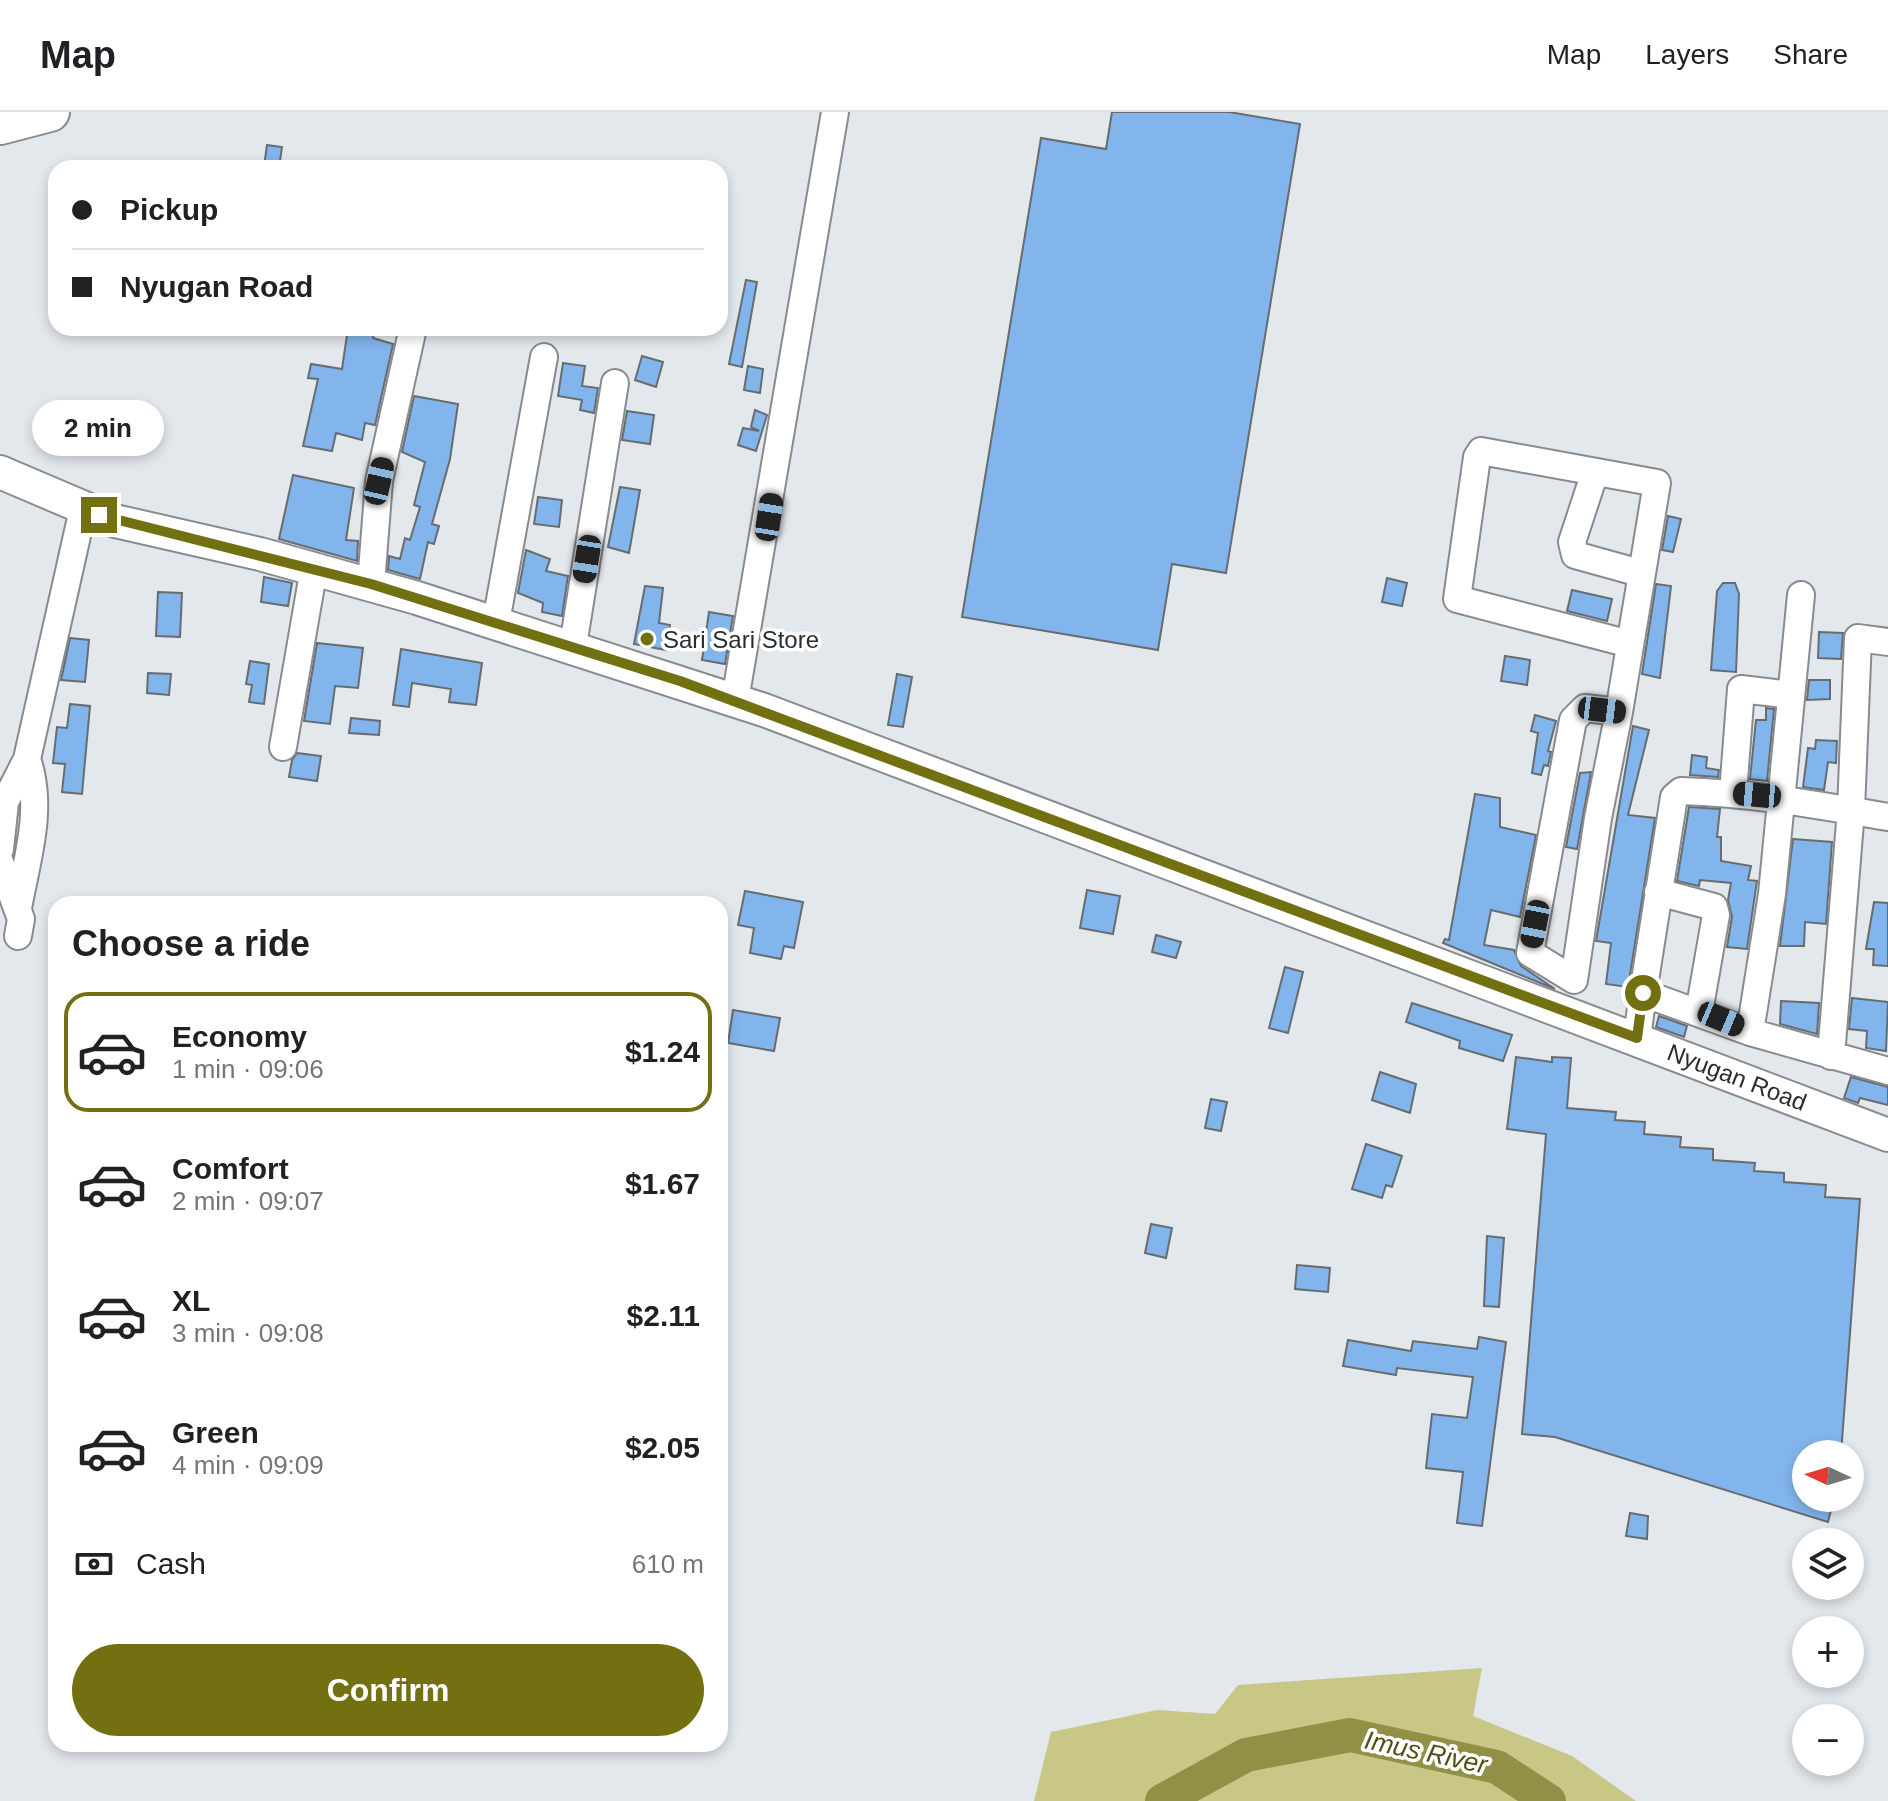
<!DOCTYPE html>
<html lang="en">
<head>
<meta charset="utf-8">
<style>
	:root { --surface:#fff; --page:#f6f6f6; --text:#202124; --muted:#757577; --line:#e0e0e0; --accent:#737012 }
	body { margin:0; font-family:Arial,sans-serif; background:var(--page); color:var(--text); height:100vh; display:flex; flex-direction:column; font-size:30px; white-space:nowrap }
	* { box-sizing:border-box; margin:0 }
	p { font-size:26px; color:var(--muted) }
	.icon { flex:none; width:44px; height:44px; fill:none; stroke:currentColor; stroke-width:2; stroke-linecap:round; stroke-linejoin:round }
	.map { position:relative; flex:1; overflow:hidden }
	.side { position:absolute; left:48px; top:784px; width:680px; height:856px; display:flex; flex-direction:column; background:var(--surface); border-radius:24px; box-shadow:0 4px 12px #0003 }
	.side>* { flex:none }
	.banner { position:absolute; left:48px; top:48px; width:680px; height:176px; border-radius:24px; box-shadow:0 4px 12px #0003; display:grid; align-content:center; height:176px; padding:0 24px; background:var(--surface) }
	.needle { width:52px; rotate:274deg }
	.buttons { position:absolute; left:1792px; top:1328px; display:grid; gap:16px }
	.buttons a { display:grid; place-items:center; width:72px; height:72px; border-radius:50%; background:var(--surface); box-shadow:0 4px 12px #0003; font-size:40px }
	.end { position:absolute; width:36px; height:36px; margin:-18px; border:10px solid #737012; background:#fff; box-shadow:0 0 0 4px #fff }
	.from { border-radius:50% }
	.bubble { position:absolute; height:56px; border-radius:28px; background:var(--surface); box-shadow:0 4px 12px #0003; font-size:26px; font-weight:600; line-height:56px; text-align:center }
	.car { position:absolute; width:24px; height:48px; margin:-24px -12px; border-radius:10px; box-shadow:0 0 6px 2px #0007; background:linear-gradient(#222 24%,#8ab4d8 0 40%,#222 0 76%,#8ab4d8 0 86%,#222 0) }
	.banner b { display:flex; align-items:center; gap:28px; height:76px; font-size:30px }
	.banner b+b { border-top:2px solid var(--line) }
	.banner i { width:20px; height:20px; background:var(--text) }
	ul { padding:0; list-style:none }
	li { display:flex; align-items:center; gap:24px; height:120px; margin:0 16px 12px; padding:0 8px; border:4px solid transparent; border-radius:24px }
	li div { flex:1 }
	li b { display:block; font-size:30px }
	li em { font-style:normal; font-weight:600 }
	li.selected { border-color:var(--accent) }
	li>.icon { width:72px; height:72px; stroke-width:1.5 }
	h2 { padding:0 24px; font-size:36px; line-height:96px }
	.pay { display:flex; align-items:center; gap:20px; height:88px; padding:0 24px; font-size:30px }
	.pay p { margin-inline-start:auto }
	.primary-button { display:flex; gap:16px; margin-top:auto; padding:16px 24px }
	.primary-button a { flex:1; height:92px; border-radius:48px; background:var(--accent); color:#fff; font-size:32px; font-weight:600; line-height:92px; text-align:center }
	header { display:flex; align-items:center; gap:48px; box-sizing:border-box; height:112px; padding:0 40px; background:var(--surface); border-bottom:2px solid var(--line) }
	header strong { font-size:38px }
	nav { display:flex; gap:44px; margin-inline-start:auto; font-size:28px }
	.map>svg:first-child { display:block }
	.green { fill:#c8c786 }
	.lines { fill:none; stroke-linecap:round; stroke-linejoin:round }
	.river { stroke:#929046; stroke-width:34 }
	.building { fill:#82b5ec; stroke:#676c70; stroke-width:2 }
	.minor-casing { stroke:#878b90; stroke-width:30 }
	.major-casing { stroke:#878b90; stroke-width:36 }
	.highway-casing { stroke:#878b90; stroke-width:42 }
	.minor { stroke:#fff; stroke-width:26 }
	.major { stroke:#fff; stroke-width:32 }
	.highway { stroke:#fff; stroke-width:38 }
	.route { stroke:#737012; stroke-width:10 }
	.poi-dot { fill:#737012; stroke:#fff; stroke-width:3 }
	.labels { text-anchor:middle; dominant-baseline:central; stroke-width:7; stroke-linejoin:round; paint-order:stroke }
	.poi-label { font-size:24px; fill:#292b2d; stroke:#fff; text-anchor:start }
	.street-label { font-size:24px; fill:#292b2d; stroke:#fff }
	.water-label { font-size:26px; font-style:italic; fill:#514f17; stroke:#fff }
</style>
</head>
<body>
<header>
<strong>Map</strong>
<nav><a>Map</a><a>Layers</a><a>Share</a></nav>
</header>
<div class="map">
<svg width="1888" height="1689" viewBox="0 0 1888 1689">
	<rect width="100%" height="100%" fill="#e3e8ed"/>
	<path class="green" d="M1482 1556 1473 1604 1572 1644 1636 1689H1034L1051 1620 1157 1598 1215 1602 1238 1573Z"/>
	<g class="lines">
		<path class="river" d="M1162 1689 1246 1643 1350 1623 1497 1655 1549 1689"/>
	</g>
	<path class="building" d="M1112 0H1229L1300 12 1226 461 1172 452 1158 538 962 505 1041 26 1106 37Z
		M267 33 282 35 279 56 264 54Z
		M746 168 757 170 742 255 729 252Z
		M348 216H375L373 226 393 232 375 313 365 311 362 328 336 321 332 339 303 334 318 267 308 266 311 252 342 257Z
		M642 244 663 250 656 275 635 268Z
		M563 251 585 254 582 274 598 276 594 301 580 298 582 288 558 284Z
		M748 254 763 257 760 281 744 278Z
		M414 284 458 292 450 347 432 412 439 414 434 432 428 430 420 467 388 458 389 444 400 447 405 426 410 428 420 395 414 393 425 350 402 340Z
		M755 298 767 303 756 339 738 333 743 316 759 319 751 315Z
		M627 299 654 303 650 332 622 328Z
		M293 363 354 376 346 428 358 429 357 449 279 427Z
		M620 375 640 378 629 441 608 435Z
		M538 385 562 388 559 415 534 412Z
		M1668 404 1681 407 1673 440 1662 438Z
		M526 438 550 447 546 459 568 464 562 504 542 500 543 491 518 481Z
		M264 465 292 471 288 494 261 490Z
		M1387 466 1407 471 1402 494 1382 490Z
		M1723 471H1735L1739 482 1736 560 1711 558 1717 479Z
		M1656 472 1671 474 1660 566 1642 562Z
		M645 474 663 476 659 511 670 513 666 538 634 532Z
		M1572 478 1612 487 1607 509 1567 499Z
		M158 480 182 481 180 525 156 524Z
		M709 500 733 504 725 552 702 548Z
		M1819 520 1843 521 1841 547 1818 546Z
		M70 526 89 528 85 570 61 568Z
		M317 531 363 536 358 576 335 574 330 612 304 609Z
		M401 537 482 551 476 593 449 590 451 577 412 571 409 595 393 593Z
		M1505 544 1530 548 1527 573 1501 569Z
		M250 549 269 552 264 592 249 590 252 573 246 572Z
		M148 561 171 562 169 583 147 581Z
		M897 562 912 565 903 615 888 613Z
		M1809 568H1830V587L1807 588Z
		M70 592 90 594 82 682 62 680 65 652 53 651 57 615 67 616Z
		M1766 596 1774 597 1767 669 1750 667 1756 608H1766Z
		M1535 603 1556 609 1548 639 1551 640 1548 654 1544 653 1541 663 1532 661 1538 621 1531 619Z
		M351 606 380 609 379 623 349 621Z
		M1633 614 1649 618 1628 703 1655 706 1628 875 1606 872 1611 831 1596 829Z
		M1816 628 1837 629 1836 651 1828 650 1824 678 1803 675 1808 636 1815 637Z
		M297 641 321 644 317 669 289 665 292 648Z
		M1692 643 1707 645 1706 656 1719 658 1718 665 1690 663Z
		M1591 660 1577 737 1566 735 1580 661Z
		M1475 682 1500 686V715L1536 723 1520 805 1491 798 1484 833 1514 838 1521 854 1555 877 1443 831 1445 827 1449 828Z
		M1689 695 1720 697 1717 725H1721V749L1751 754 1748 768 1757 769 1747 837 1727 835 1732 805 1728 788 1731 771 1700 768 1699 774 1677 769Z
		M1793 727 1832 730 1826 812 1805 810 1804 834H1780Z
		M1087 778 1120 784 1113 822 1080 816Z
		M745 779 803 790 794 836 784 834 781 847 750 841 754 816 738 813Z
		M1874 790 1888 791V854L1873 853 1874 837H1866Z
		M1156 823 1181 830 1176 846 1152 840Z
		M1285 855 1303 860 1288 921 1269 916Z
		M1852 886 1888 890 1886 939 1866 936 1867 919 1849 917Z
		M1781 889 1819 891 1817 922 1780 912Z
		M1412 891 1512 923 1503 949 1459 936 1460 929 1406 910Z
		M733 898 780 906 774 939 728 931Z
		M1659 904 1687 914 1684 925 1656 915Z
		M1516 945 1552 950V945L1571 946 1567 996 1616 1000 1615 1008 1645 1010 1644 1022 1681 1025 1680 1035 1713 1037V1048L1755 1051 1754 1059 1784 1061V1070L1826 1073 1825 1085 1860 1087 1841 1342H1806L1804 1385 1832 1394 1828 1410 1555 1325 1522 1322 1546 1022 1507 1017Z
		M1380 960 1416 972 1410 1001 1372 988Z
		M1851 965 1888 975V993L1860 986 1858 991 1844 986Z
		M1211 987 1227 990 1221 1019 1205 1016Z
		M1366 1032 1402 1044 1392 1075 1386 1073 1382 1086 1352 1077Z
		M1151 1112 1172 1116 1166 1146 1145 1141Z
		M1487 1124 1504 1126 1499 1195 1484 1194Z
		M1297 1153 1330 1156 1328 1180 1295 1177Z
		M1479 1225 1506 1230 1482 1414 1457 1411 1463 1360 1426 1356 1432 1302 1467 1306 1473 1265 1397 1256 1396 1263 1343 1254 1348 1228 1411 1239 1413 1229 1477 1237Z
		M1630 1401 1648 1404 1647 1427 1626 1424Z"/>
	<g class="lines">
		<g class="minor-casing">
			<path id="minor" d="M1595 360 1572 430 1575 443 1640 461
				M371 472 379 369 413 216
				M1801 483 1772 782 1750 920 1888 959
				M496 510 544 245
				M573 534 615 271
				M735 588 835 0
				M1585 596 1619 600 1598 706 1574 868 1530 841 1573 608Z
				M1619 600 1657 371 1481 339 1477 345 1457 487 1630 532
				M283 635 314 456
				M1733 681 1741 577 1791 583
				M0 737 5 690 27 647 83 397
				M0 750 21 807 18 824
				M1658 780 1714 795 1716 803 1699 900
				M18 796C27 747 44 696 27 647
				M1750 920 1643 881 1674 685 1681 679C1752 681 1818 693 1888 705
				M1637 926 1643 881
				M1831 944 1851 698 1858 526 1888 530"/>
		</g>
		<g class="major-casing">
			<path id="major" d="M0 360 115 409 260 442 417 486 764 598 1888 1023"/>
		</g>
		<g class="highway-casing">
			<path id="highway" d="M0 13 50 0"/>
		</g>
		<use href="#minor" class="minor"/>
		<use href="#major" class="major"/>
		<use href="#highway" class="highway"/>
	</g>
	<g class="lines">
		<path class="route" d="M99 403 371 472 680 569 1637 926 1643 881"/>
	</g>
	<circle class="poi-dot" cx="647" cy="527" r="8"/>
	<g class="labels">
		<g class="poi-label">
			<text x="663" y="527">Sari Sari Store</text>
		</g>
		<g class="street-label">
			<text transform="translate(1737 965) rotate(21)">Nyugan Road</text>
		</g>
		<g class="water-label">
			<text transform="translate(1426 1640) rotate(12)">Imus River</text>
		</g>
	</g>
</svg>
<div class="buttons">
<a><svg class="needle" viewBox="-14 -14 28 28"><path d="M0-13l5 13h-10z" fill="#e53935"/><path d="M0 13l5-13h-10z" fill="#757577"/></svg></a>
<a><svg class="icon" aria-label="layers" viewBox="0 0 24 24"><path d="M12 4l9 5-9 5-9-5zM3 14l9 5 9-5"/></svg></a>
<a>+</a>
<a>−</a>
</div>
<i class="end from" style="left:1643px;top:881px"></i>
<i class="end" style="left:99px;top:403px"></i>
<div class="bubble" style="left:32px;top:288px;width:132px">2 min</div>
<i class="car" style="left:379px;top:369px;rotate:13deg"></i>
<i class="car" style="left:769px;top:405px;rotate:9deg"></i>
<i class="car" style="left:587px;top:447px;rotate:189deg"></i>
<i class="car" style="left:1602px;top:598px;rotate:97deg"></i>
<i class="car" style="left:1757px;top:683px;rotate:275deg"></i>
<i class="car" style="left:1535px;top:812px;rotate:191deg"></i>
<i class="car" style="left:1721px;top:907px;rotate:113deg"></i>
<div class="banner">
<b><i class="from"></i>Pickup</b>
<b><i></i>Nyugan Road</b>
</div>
<section class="side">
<h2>Choose a ride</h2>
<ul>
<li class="selected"><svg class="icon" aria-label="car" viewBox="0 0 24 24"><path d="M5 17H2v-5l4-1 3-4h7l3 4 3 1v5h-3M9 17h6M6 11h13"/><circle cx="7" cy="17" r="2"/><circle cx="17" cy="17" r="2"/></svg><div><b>Economy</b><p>1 min · 09:06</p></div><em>$1.24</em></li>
<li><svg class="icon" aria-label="car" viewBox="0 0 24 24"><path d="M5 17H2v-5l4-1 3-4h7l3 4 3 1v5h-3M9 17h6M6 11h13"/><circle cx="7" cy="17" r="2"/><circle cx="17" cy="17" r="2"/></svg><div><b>Comfort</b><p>2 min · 09:07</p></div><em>$1.67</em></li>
<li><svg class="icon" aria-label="car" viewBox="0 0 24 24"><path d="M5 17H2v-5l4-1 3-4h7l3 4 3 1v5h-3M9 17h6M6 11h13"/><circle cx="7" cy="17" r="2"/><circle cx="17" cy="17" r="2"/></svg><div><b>XL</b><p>3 min · 09:08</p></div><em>$2.11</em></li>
<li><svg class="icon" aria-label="car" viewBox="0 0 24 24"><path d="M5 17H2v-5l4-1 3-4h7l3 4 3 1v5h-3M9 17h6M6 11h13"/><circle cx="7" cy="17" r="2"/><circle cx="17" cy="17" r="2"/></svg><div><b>Green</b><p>4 min · 09:09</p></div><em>$2.05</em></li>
</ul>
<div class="pay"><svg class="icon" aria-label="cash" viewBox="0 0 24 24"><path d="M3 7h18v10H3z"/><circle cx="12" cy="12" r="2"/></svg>Cash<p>610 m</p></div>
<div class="primary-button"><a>Confirm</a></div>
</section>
</div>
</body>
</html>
